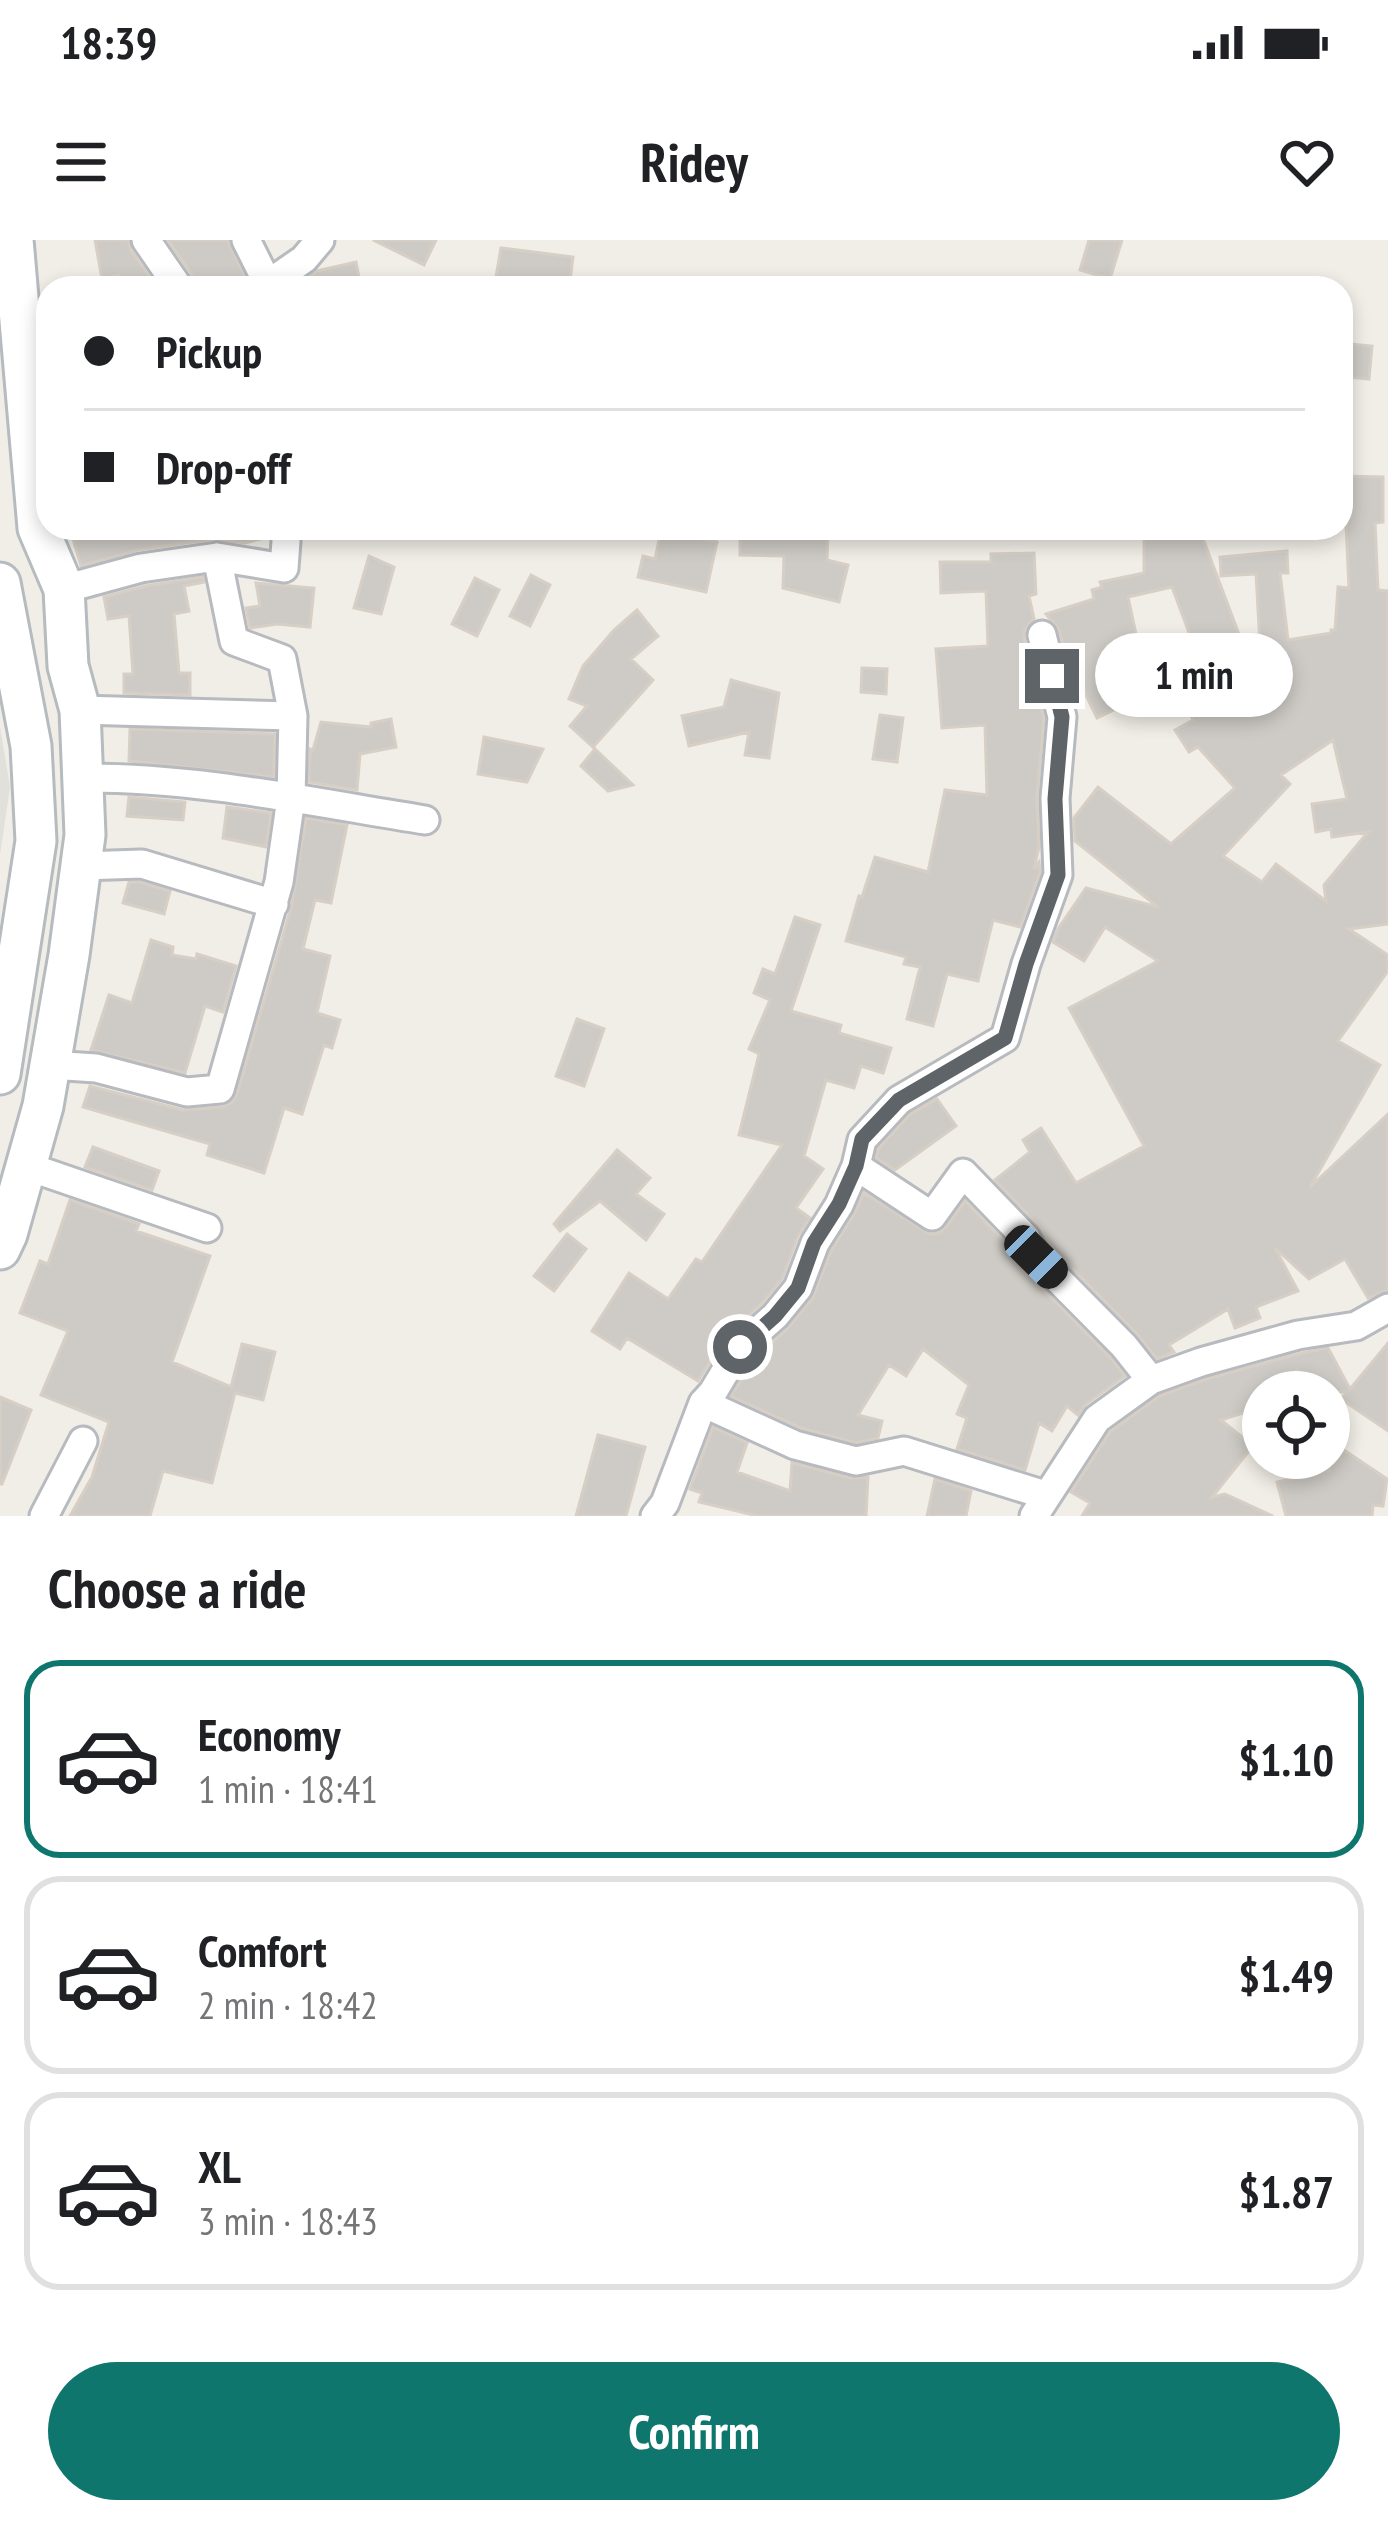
<!DOCTYPE html>
<html lang="en">
<head>
<meta charset="utf-8">
<style>
	:root { --surface:#fff; --page:#f6f6f6; --text:#202124; --muted:#757577; --line:#e0e0e0; --accent:#0f766e }
	body { margin:0; font-family:"PT Sans Narrow",sans-serif; background:var(--page); color:var(--text); height:100vh; display:flex; flex-direction:column; font-size:45px; white-space:nowrap }
	* { box-sizing:border-box; margin:0 }
	p { font-size:39px; color:var(--muted) }
	.icon { flex:none; width:66px; height:66px; fill:none; stroke:currentColor; stroke-width:2; stroke-linecap:round; stroke-linejoin:round }
	.map { position:relative; height:1276px; overflow:hidden }
	.details { display:flex; flex-direction:column; background:var(--surface); flex:1 }
	.details>* { flex:none }
	.banner { position:absolute; left:36px; top:36px; width:1317px; height:264px; border-radius:36px; box-shadow:0 6px 18px #0003; display:grid; align-content:center; height:264px; padding:0 48px; background:var(--surface) }
	.buttons { position:absolute; left:1242px; top:1131px; display:grid; gap:24px }
	.buttons a { display:grid; place-items:center; width:108px; height:108px; border-radius:50%; background:var(--surface); box-shadow:0 6px 18px #0003; font-size:60px }
	.end { position:absolute; width:54px; height:54px; margin:-27px; border:15px solid #5e6468; background:#fff; box-shadow:0 0 0 6px #fff }
	.from { border-radius:50% }
	.bubble { position:absolute; height:84px; border-radius:42px; background:var(--surface); box-shadow:0 6px 18px #0003; font-size:39px; font-weight:700; line-height:84px; text-align:center }
	.car { position:absolute; width:36px; height:72px; margin:-36px -18px; border-radius:15px; box-shadow:0 0 9px 3px #0007; background:linear-gradient(#222 24%,#8ab4d8 0 40%,#222 0 76%,#8ab4d8 0 86%,#222 0) }
	.banner b { display:flex; align-items:center; gap:42px; height:114px; font-size:45px }
	.banner b+b { border-top:3px solid var(--line) }
	.banner i { width:30px; height:30px; background:var(--text) }
	ul { padding:0; list-style:none }
	li { display:flex; align-items:center; gap:36px; height:198px; margin:0 24px 18px; padding:0 24px; border:6px solid var(--line); border-radius:36px }
	li div { flex:1 }
	li b { display:block; font-size:45px }
	li em { font-style:normal; font-weight:700 }
	li.current { border-color:var(--accent) }
	li>.icon { width:108px; height:108px; stroke-width:1.5 }
	h2 { padding:0 48px; font-size:54px; line-height:144px }
	.button { display:flex; gap:24px; margin-top:auto; padding:24px 48px }
	.button a { flex:1; height:138px; border-radius:72px; background:var(--accent); color:#fff; font-size:48px; font-weight:700; line-height:138px; text-align:center }
	.status { display:flex; justify-content:space-between; align-items:center; height:84px; padding:0 60px; background:var(--surface); direction:ltr }
	.status svg { height:33px; fill:currentColor }
	header { display:flex; justify-content:space-between; align-items:center; height:156px; padding:0 48px; background:var(--surface); font-size:54px; font-weight:700 }
	.map>svg:first-child { display:block }
	.industrial { fill:#e2e0db }
	.building { fill:#cecbc6; stroke:#d7cfc5; stroke-width:3; fill-rule:evenodd }
	.lines { fill:none; stroke-linecap:round; stroke-linejoin:round }
	.minor-casing { stroke:#b7babe; stroke-width:33 }
	.secondary-casing { stroke:#b5bbbf; stroke-width:45 }
	.minor { stroke:#fff; stroke-width:27 }
	.secondary { stroke:#fff; stroke-width:39 }
	.route { stroke:#5e6468; stroke-width:15 }
</style>
</head>
<body>
<div class="status"><b>18:39</b><svg viewBox="0 0 49 12"><path d="M0 12V9h3v3zM5 12V6h3v6zM10 12V3h3v9zM15 12V0h3v12zM26 1h20v11H26zM47 4h2v5h-2z"/></svg></div>
<header><svg class="icon" aria-label="menu" viewBox="0 0 24 24"><path d="M4 6h16M4 12h16M4 18h16"/></svg>Ridey<svg class="icon" aria-label="heart" viewBox="0 0 24 24"><path d="M12 20l-8-8c-3-5 5-10 8-4 3-6 11-1 8 4z"/></svg></header>
<div class="map">
<svg width="1388" height="1276" viewBox="0 0 1388 1276">
	<rect width="100%" height="100%" fill="#f1eee7"/>
	<path class="industrial" d="M0 487 10 547 0 615Z"/>
	<path class="building" d="M95 0H128L131 10 157 48H121L119 35 102 39Z
		M168 0H228L250 48H197L194 38Z
		M373 0H436L424 25Z
		M1089 0H1122L1110 39 1080 30Z
		M501 8 573 17 569 48H494Z
		M356 22 361 48H294L317 31Z
		M1350 104 1372 106 1369 139 1347 137Z
		M1341 236 1383 237V282L1375 283 1378 350 1388 351V684L1349 689 1388 715V731L1338 801 1380 825 1310 947 1388 874V1050L1368 1058 1345 1019 1309 1039 1275 1008 1298 1051 1256 1067 1260 1078 1235 1088 1228 1069 1169 1105 1174 1112 1157 1119 1137 1094 1051 1006 1039 986 995 940 1030 912 1023 900 1041 888 1076 943 1144 906 1069 768 1158 721 1105 687 1084 721 1053 702 1058 689 1086 648 1158 667 1075 601 1074 578 1098 547 1171 604 1235 548 1198 507 1189 512 1175 490 1193 480 1174 441 1097 478 1065 412 1059 390 1046 374 1094 359 1092 350 1102 347 1100 342 1144 333V288H1202V296L1263 458 1256 334 1221 336 1220 317 1287 311 1288 333H1280L1288 400 1331 393V390H1335L1338 347 1349 348 1345 263H1341ZM1172 347 1194 406 1144 431 1128 357ZM1333 500 1347 559 1312 564 1316 592 1331 589 1332 597 1368 592 1324 645 1326 661 1276 624 1262 642 1223 616 1290 544 1281 535Z
		M83 288H269L268 297 245 303 214 299 138 310 81 326 73 299 85 296Z
		M740 288H828L827 320 848 325 839 362 783 348 784 316 740 315Z
		M661 291 717 302 706 352 638 337 643 316 655 319Z
		M1034 313 1036 354 1029 356 1034 379 1025 389 1024 398 1044 478 1037 557 1039 607 1034 629 1039 622 1040 632 1020 687 993 680 978 741 947 734 933 786 907 779 920 727 904 724 906 717 846 701 859 656 862 657 875 617 928 632 945 550 987 555 985 485 942 488 936 409 988 406 986 351 941 353 940 322H991V314Z
		M369 316 394 327 381 374 354 368Z
		M531 335 550 345 530 386 510 376Z
		M203 337 204 342 184 346 189 371 174 374 179 433H190V455L124 453V434H133L129 376 108 379 104 357 145 346Z
		M475 338 499 350 477 396 452 384Z
		M256 343 314 348 310 387 277 384 250 388 246 368 260 366Z
		M637 370 658 396 631 419 653 440 593 507 570 486 587 466 569 459 583 426 614 390Z
		M862 428 887 429 886 454 861 452Z
		M731 440 779 453 769 518 745 515 749 492 689 506 682 476 724 467Z
		M880 475 903 478 897 522 873 519Z
		M391 479 396 507 360 514 357 550 309 542 310 509 313 510 321 482 371 487V483Z
		M130 489 275 494 274 537 129 521Z
		M484 497 543 509 527 542 478 534Z
		M595 509 633 545 608 551 581 526Z
		M129 557 185 562 183 580 127 576Z
		M227 567 271 573 266 607 223 598Z
		M306 578 347 585 331 663 315 660 303 709 330 716 317 773 340 780 332 808 324 805 302 874 284 868 264 933 207 915 210 904 83 867 90 846 183 870 222 867 232 862 237 854 291 668Z
		M129 642H140L170 651 164 674 123 663Z
		M795 677 820 685 791 771 841 785 839 793 891 808 883 833 861 826 854 848 826 840 804 916 823 929 796 968 810 978 798 996 782 1039 762 1063 725 1097 698 1141 627 1098 620 1109 592 1091 629 1033 668 1059 696 1019 702 1022 782 905 739 895 759 814 749 809 770 760 754 753 763 729 775 734Z
		M151 700 173 707 172 715 196 719 197 714 236 726 223 772 205 766 185 833 91 810 109 755 132 763Z
		M577 779 604 789 584 846 556 836Z
		M937 859 956 886 895 930 876 918 878 909 910 874Z
		M93 907 159 931 152 950 85 927Z
		M617 910 650 938 636 954 664 974 646 1000 600 961 560 991 554 984Z
		M864 953 930 994 939 993 946 987 965 961 1011 1009 1023 1030 1111 1118 1125 1136 1086 1164 1078 1175 1067 1166 1052 1191 1039 1183 1025 1230 957 1209 967 1178 957 1174 969 1145 923 1109 906 1136 889 1125 858 1175 882 1181 878 1198 856 1203 801 1188 731 1156 754 1119 787 1089 812 1059 831 1011 854 974Z
		M70 960 139 984 136 991 210 1016 172 1122 231 1147 242 1104 275 1112 263 1160 235 1153 212 1243 163 1231 150 1276H70L92 1237 109 1182 41 1155 68 1091 20 1073 40 1021 48 1024Z
		M567 994 586 1009 554 1051 534 1036Z
		M1388 1103V1191L1341 1159 1347 1152H1330L1297 1130 1293 1137 1290 1134 1277 1152H1263V1159L1250 1163 1252 1170 1221 1180 1253 1206 1212 1257 1225 1254 1273 1276H1082L1090 1263 1071 1252 1110 1192 1159 1156 1206 1139 1302 1113 1328 1108 1350 1149Z
		M0 1157 31 1170 2 1244H0Z
		M713 1187 747 1203 737 1232 790 1251 792 1223 851 1238 868 1237 866 1276H758L699 1262 702 1253 690 1249Z
		M598 1195 645 1207 626 1276H576Z
		M1329 1200 1387 1239 1383 1266 1373 1265 1372 1276H1286L1277 1242 1329 1230Z
		M935 1239 971 1251 966 1276H927Z"/>
	<g class="lines">
		<g class="minor-casing">
			<path id="minor" d="M146 0 179 48
				M246 0 270 48
				M268 44 304 19 320 0
				M64 349 141 328 217 317
				M80 470 293 476
				M81 538C196 537 312 562 425 580
				M81 626 142 624 274 664
				M50 825 96 828 187 852 220 849 279 642 291 558 293 476 282 419 234 401 217 317 284 328 287 288
				M26 926 207 988
				M856 926 932 976 963 933 1026 998 1036 1017 1124 1106 1151 1140
				M703 1163 795 1205 856 1221 904 1211 1045 1255
				M44 1276 83 1201
				M655 1276 665 1263 703 1163 713 1152 740 1107 775 1076 798 1048 815 1003 839 965 856 926 862 900 899 860 1005 798 1026 724 1058 635 1055 558 1062 477 1042 395
				M1034 1276 1097 1179 1151 1140 1201 1122 1298 1095 1356 1086 1388 1068"/>
		</g>
		<g class="secondary-casing">
			<path id="secondary" d="M0 343 31 506 36 601 0 834
				M0 1009 7 994 43 866 69 715 85 595 80 470 68 426 64 349 38 288 13 0"/>
		</g>
		<use href="#minor" class="minor"/>
		<use href="#secondary" class="secondary"/>
	</g>
	<g class="lines">
		<path class="route" d="M740 1107 775 1076 798 1048 814 1003 839 964 856 926 862 899 899 860 1005 798 1026 724 1058 635 1055 559 1062 477 1052 436"/>
	</g>
</svg>
<div class="buttons">
<a><svg class="icon" aria-label="locate" viewBox="0 0 24 24"><circle cx="12" cy="12" r="6"/><path d="M12 2v4M12 18v4M2 12h4M18 12h4"/></svg></a>
</div>
<i class="end from" style="left:740px;top:1107px"></i>
<i class="end" style="left:1052px;top:436px"></i>
<div class="bubble" style="left:1095px;top:393px;width:198px">1 min</div>
<i class="car" style="left:1036px;top:1017px;rotate:135deg"></i>
<div class="banner">
<b><i class="from"></i>Pickup</b>
<b><i></i>Drop-off</b>
</div>
</div>
<section class="details">
<h2>Choose a ride</h2>
<ul>
<li class="current"><svg class="icon" aria-label="car" viewBox="0 0 24 24"><path d="M5 17H2v-5l4-1 3-4h7l3 4 3 1v5h-3M9 17h6M6 11h13"/><circle cx="7" cy="17" r="2"/><circle cx="17" cy="17" r="2"/></svg><div><b>Economy</b><p>1 min · 18:41</p></div><em>$1.10</em></li>
<li><svg class="icon" aria-label="car" viewBox="0 0 24 24"><path d="M5 17H2v-5l4-1 3-4h7l3 4 3 1v5h-3M9 17h6M6 11h13"/><circle cx="7" cy="17" r="2"/><circle cx="17" cy="17" r="2"/></svg><div><b>Comfort</b><p>2 min · 18:42</p></div><em>$1.49</em></li>
<li><svg class="icon" aria-label="car" viewBox="0 0 24 24"><path d="M5 17H2v-5l4-1 3-4h7l3 4 3 1v5h-3M9 17h6M6 11h13"/><circle cx="7" cy="17" r="2"/><circle cx="17" cy="17" r="2"/></svg><div><b>XL</b><p>3 min · 18:43</p></div><em>$1.87</em></li>
</ul>
<div class="button"><a>Confirm</a></div>
</section>
</body>
</html>
